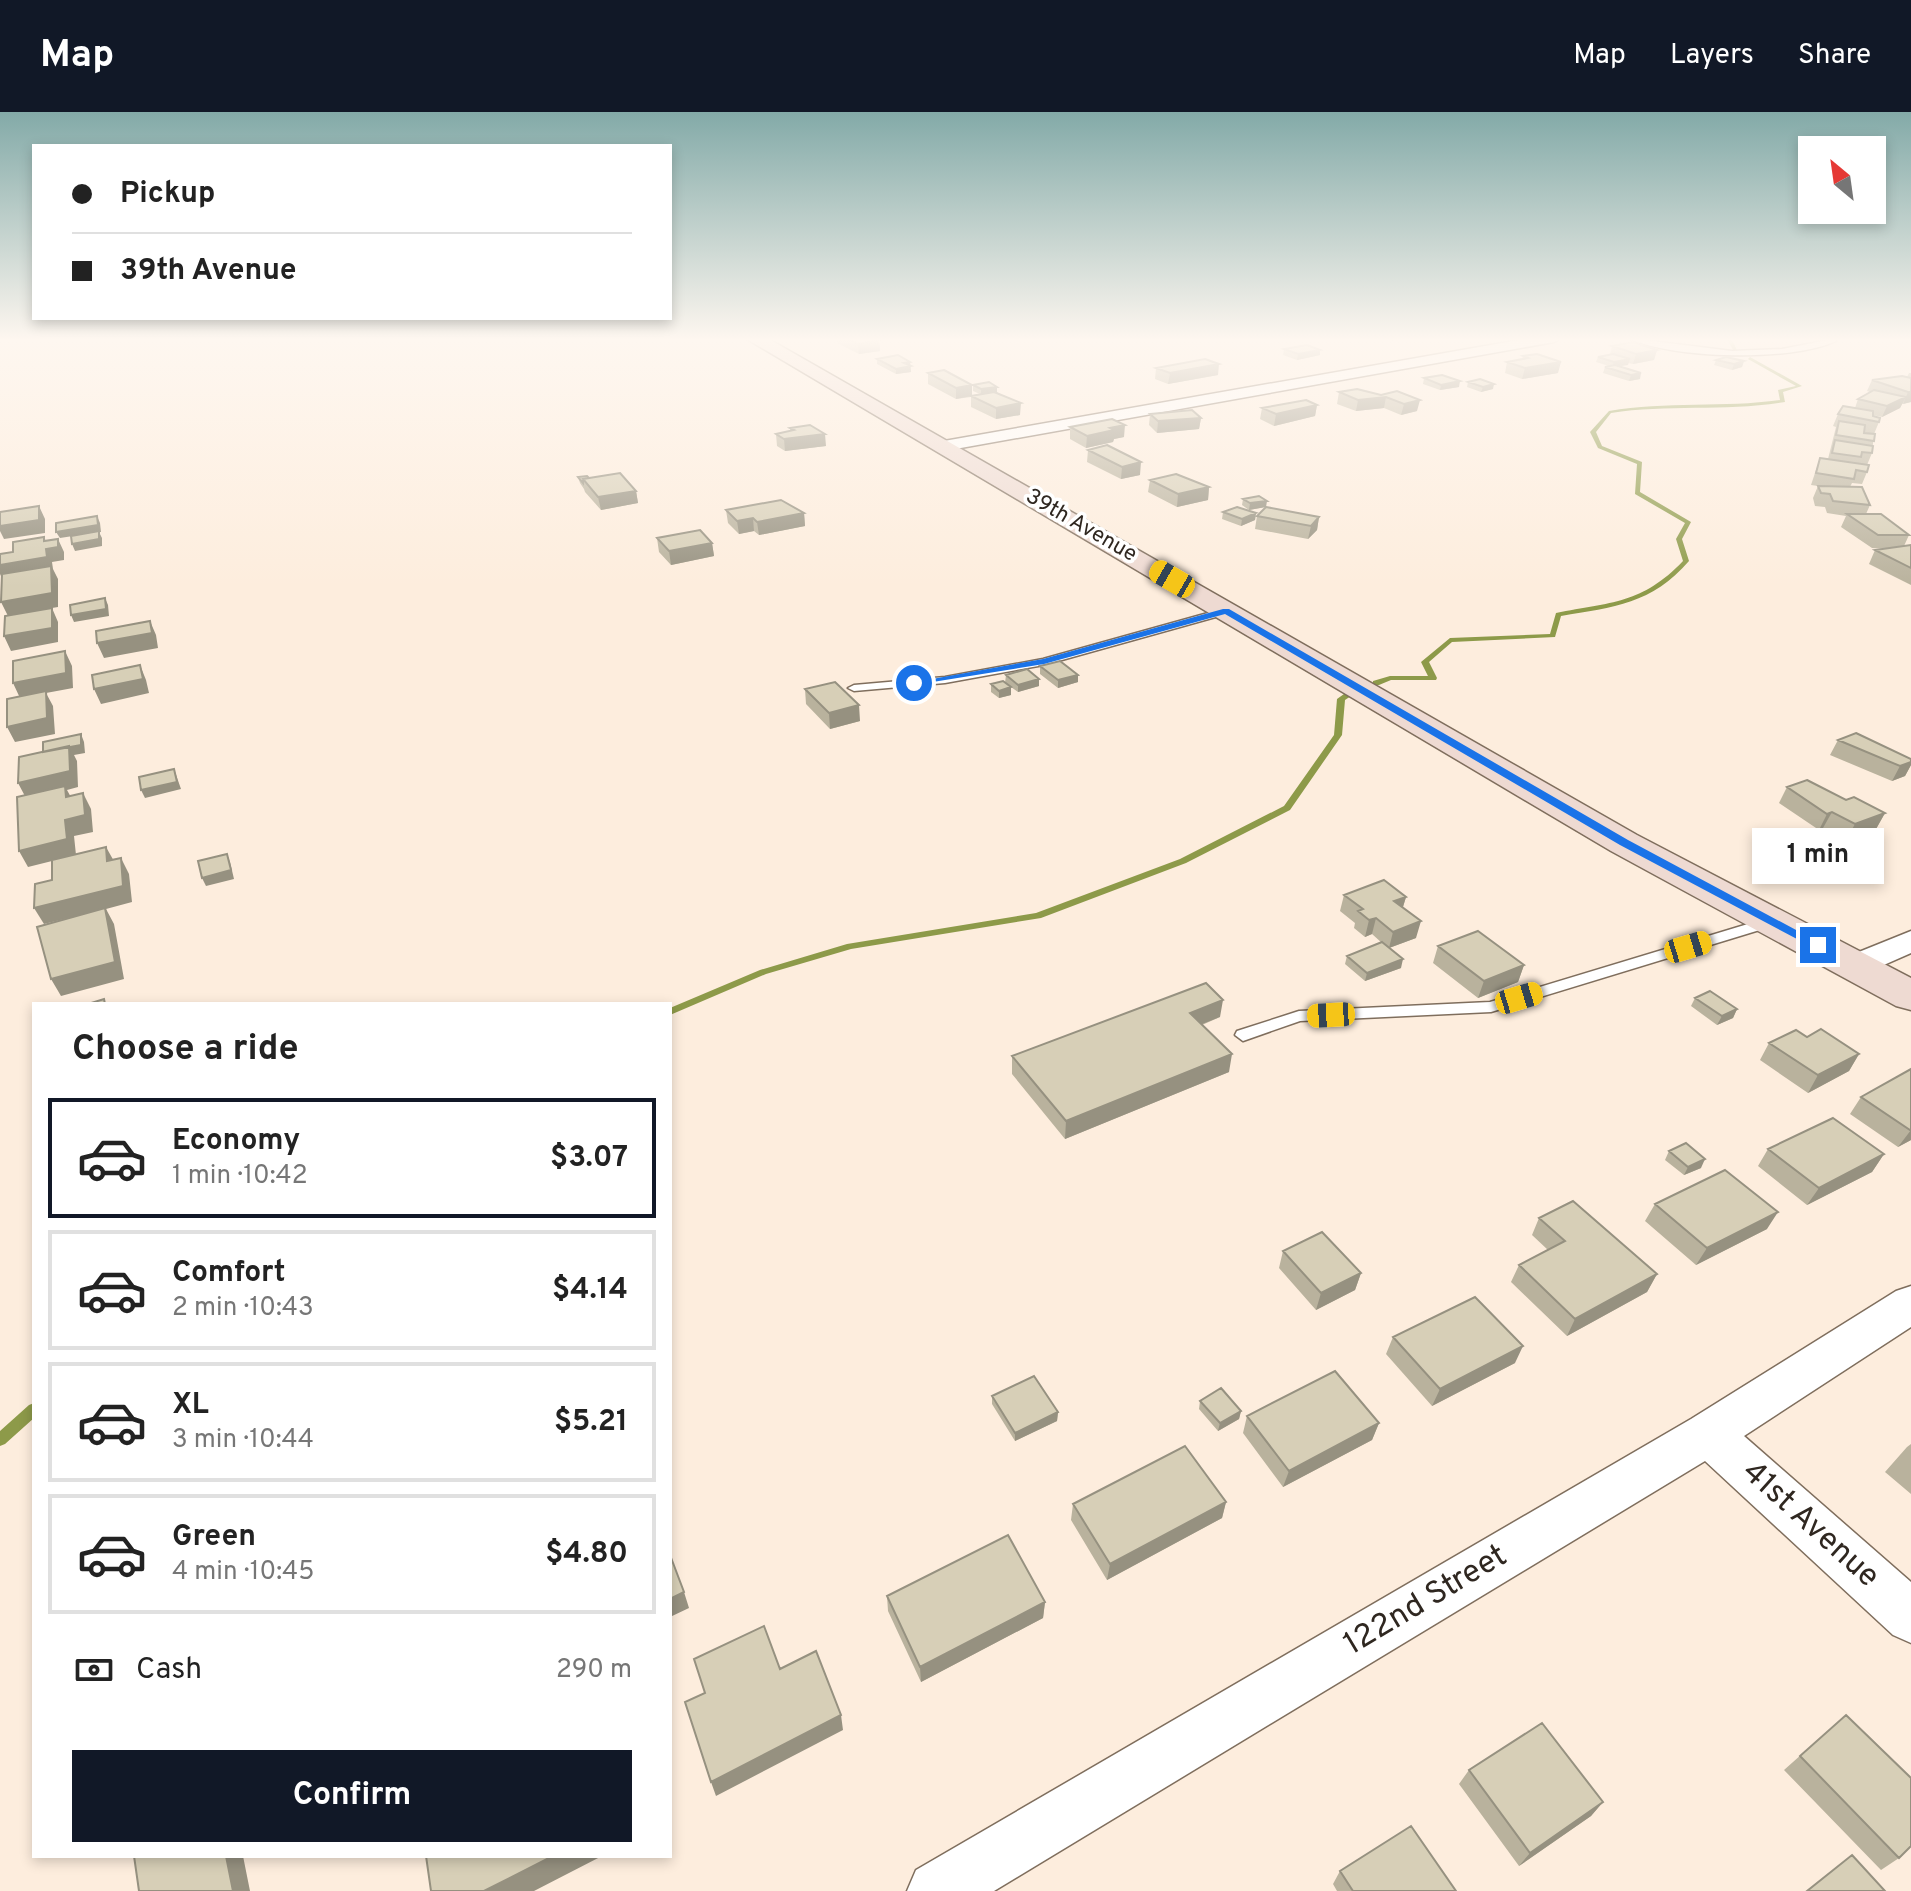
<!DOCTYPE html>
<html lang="en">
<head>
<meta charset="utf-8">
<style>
	:root { --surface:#fff; --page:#f2f2f2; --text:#222; --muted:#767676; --line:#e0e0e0; --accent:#111827 }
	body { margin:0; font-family:Overpass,sans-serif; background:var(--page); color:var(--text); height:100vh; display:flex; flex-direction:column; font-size:30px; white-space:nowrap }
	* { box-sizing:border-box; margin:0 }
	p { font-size:26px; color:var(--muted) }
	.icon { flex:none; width:44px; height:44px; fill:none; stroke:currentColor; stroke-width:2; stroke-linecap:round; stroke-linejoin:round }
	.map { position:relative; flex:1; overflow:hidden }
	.sheet { position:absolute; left:32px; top:890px; width:640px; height:856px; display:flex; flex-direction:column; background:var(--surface); border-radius:0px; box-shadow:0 4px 12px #0003 }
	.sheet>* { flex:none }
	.top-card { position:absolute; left:32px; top:32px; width:640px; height:176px; border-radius:0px; box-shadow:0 4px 12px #0003; display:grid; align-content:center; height:176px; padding:0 40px; background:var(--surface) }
	.needle { width:52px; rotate:331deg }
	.buttons { position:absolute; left:1798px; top:24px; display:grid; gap:16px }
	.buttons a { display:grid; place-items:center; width:88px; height:88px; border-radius:0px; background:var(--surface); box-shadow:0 4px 12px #0003; font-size:40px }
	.end { position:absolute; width:36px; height:36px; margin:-18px; border:10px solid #1a73e8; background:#fff; box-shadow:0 0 0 4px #fff }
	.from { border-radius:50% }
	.bubble { position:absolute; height:56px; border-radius:0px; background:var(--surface); box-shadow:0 4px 12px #0003; font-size:26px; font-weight:700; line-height:56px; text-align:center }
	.car { position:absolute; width:24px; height:48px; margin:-24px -12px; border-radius:10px; box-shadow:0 0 6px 2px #0007; background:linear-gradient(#f5c518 24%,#345 0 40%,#f5c518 0 76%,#345 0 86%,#f5c518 0) }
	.top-card b { display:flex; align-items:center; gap:28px; height:76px; font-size:30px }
	.top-card b+b { border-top:2px solid var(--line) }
	.top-card i { width:20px; height:20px; background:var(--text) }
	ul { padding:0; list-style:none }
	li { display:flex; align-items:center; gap:24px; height:120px; margin:0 16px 12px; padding:0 24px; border:4px solid var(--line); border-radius:0px }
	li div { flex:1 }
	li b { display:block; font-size:30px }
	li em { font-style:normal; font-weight:700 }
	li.on { border-color:var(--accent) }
	li>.icon { width:72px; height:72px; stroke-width:1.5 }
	h2 { padding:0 40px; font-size:36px; line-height:96px }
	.pay { display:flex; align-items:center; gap:20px; height:88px; padding:0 40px; font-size:30px }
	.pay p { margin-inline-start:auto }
	.cta { display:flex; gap:16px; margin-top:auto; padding:16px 40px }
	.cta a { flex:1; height:92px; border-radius:0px; background:var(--accent); color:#fff; font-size:32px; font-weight:700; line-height:92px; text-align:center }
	header { display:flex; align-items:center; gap:48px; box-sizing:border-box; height:112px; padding:0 40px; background:var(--accent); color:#fff }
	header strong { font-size:38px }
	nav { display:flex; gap:44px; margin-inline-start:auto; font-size:28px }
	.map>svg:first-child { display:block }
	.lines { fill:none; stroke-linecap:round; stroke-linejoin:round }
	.stream { fill:#8d9a49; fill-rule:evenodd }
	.service-casing { stroke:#7f6e5d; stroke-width:3 }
	.minor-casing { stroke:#7f6e5d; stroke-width:3 }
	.secondary-casing { stroke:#7f6e5d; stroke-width:3 }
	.service { fill:#fff; fill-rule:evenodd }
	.minor { fill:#fff; fill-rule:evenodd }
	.secondary { fill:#eedad2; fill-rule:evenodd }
	.wall { fill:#b9b29d }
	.shaded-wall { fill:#969180 }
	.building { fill:#d7cfb7; stroke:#969180; stroke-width:2 }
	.route { fill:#1a73e8 }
	.labels { text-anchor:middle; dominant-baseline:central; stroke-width:7; stroke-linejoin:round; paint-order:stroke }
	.far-street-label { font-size:22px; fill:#2f2720; stroke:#fff }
	.near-street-label { font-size:32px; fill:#2f2720; stroke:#fff }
</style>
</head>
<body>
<header>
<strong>Map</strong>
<nav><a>Map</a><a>Layers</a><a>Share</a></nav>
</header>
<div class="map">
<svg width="1911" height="1779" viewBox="0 0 1911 1779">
	<rect width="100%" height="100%" fill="#fdeddd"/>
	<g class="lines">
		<path class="stream" d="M1727 226H1731L1738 240H1734Z
			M1750 245 1802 274 1783 280 1785 290C1727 300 1668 292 1611 301L1596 320 1602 334 1642 350 1640 380 1691 410 1682 427 1689 449C1652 492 1614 495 1561 504L1555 525 1452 530 1429 550 1437 566 1436 568H1391L1379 573H1373V569L1390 564H1428L1421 550 1450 526 1550 522 1556 501C1611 490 1642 492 1683 449L1676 427 1685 411 1635 382 1637 352 1598 336 1590 320 1609 299C1666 289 1723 296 1780 288L1778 278 1796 274 1748 247Z
			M1344 582H1347L1351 584 1345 588 1342 623 1290 698 1186 751 1041 806 851 837 766 862 670 903V896L760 858 847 832 1036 801 1180 747 1284 694 1334 623 1337 587Z
			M34 1291V1306L5 1332 0 1334V1319L29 1293Z"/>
		<g class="service-casing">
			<path id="service" d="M1628 226 1732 239 1782 237 1833 227 1836 229C1792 250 1672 247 1628 226Z
				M1226 496 1230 497V501L1044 553 945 571 854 579 848 576 854 573 945 565 1043 547Z
				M1771 805 1776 807 1778 810 1776 813 1491 900 1300 909 1243 929 1235 923 1237 919 1299 899 1490 890Z"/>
		</g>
		<g class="minor-casing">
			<path id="minor" d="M1530 226H1561L1554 230 944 339 935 334 944 329Z
				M1911 819V841L1868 860 1856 863 1844 860 1840 853 1844 846Z
				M1911 1174V1215L1744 1324 1911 1470V1531L1893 1523 1705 1349 994 1779H907L916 1758 1691 1307 1896 1179Z"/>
		</g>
		<g class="secondary-casing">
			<path id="secondary" d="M745 226H767L1637 723 1911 866V898L1896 894 1611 739Z"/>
		</g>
		<use href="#service" class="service"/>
		<use href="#minor" class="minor"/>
		<use href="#secondary" class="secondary"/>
	</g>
	<path class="wall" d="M837 226H874L879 228 880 239 859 242 837 231Z
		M1612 234 1657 238 1654 248 1633 252 1628 251V253L1619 254 1640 267 1629 269 1603 261 1605 255 1609 254 1596 250 1598 245 1610 243Z
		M1284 237 1320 243 1297 248 1283 243Z
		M1523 244 1558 261 1522 267 1505 261 1507 250 1522 247Z
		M877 247 910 250 911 260 896 262 877 252Z
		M1716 248 1744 249 1742 255 1732 258 1714 253Z
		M1156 256 1218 263 1168 272 1155 267Z
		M928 261 972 284 980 282 973 279V273L997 275V280L1020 303 996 307 971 295V285L956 287 928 272Z
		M1909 261H1911V290L1902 292 1900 296 1882 305 1873 303 1879 310 1874 322 1872 341 1867 353V360L1862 372 1852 371 1850 375 1870 393 1866 402 1909 423 1904 434 1911 433V473L1869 452 1875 438 1887 437 1872 436 1841 415 1846 404 1827 401 1825 395 1815 394 1813 386 1818 374 1811 373 1820 346 1828 347 1836 315 1833 314 1838 302 1855 296 1858 287 1870 280 1867 279 1872 268 1907 265Z
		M1424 266 1459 275 1440 278 1423 272Z
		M1468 270 1493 277 1481 280 1467 275Z
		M1397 279 1417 299 1401 303 1384 296 1356 299 1337 292 1339 280 1381 283Z
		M1317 293 1315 304 1274 314 1260 307 1262 296Z
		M1150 302 1201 306 1199 317 1157 321 1149 313Z
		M1070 315 1124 325 1114 327 1113 330 1086 336 1070 327Z
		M790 316 826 334 785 339 777 334 776 322 790 319Z
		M1088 338 1140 363 1121 367 1087 350Z
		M578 365 589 366 636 379 638 391 601 398 585 380 584 377 580 371Z
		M1150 368 1209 375 1208 388 1177 395 1148 380Z
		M1243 387 1266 395 1319 405 1317 418 1308 427 1255 417 1257 404 1265 395 1249 398 1242 393Z
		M726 398 804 401 805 414 759 423 754 419 739 422 728 411Z
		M1223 400 1256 401 1255 408 1241 414 1222 407Z
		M657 426 712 431 714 444 671 453 659 440Z
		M1040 554 1078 570 1058 576 1040 562Z
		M1006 563 1039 574 1018 580 1011 575V583L999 586 991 580V572L1005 571Z
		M805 577 860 609 830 617 806 592Z
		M1838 628 1911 647V653L1905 664 1892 669 1830 643Z
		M1787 675 1846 688 1885 701 1876 717 1846 728 1823 716 1819 718 1779 691Z
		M1344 783 1406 785 1403 795 1416 826 1389 836 1401 856 1365 869 1345 852 1347 844 1382 831 1372 822 1365 825 1354 816 1355 811 1340 799Z
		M1438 834 1524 853 1518 870 1478 886 1433 851Z
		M1695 886 1737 897 1733 906 1717 913 1691 894Z
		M1220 905 1202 913 1229 960 1065 1027 1012 962V944Z
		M1807 925 1859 942 1849 959 1808 981 1760 948 1769 931Z
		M1911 957V1028L1898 1035 1850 1002 1861 985Z
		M1768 1037 1884 1042 1872 1060 1807 1093 1758 1054Z
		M1669 1039 1701 1056 1684 1063 1665 1048Z
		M1655 1092 1767 1117 1696 1153 1645 1109Z
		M1539 1106 1657 1162 1647 1180 1567 1224 1511 1170 1519 1153 1548 1138 1532 1123Z
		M1283 1139 1361 1161 1355 1178 1316 1198 1279 1156Z
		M1393 1225 1515 1251 1432 1294 1386 1242Z
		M992 1284 1058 1300 1057 1309 1015 1329 992 1292Z
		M1200 1289 1241 1299 1239 1307 1218 1319 1199 1297Z
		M1247 1304 1379 1311 1372 1328 1283 1375 1243 1321Z
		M1911 1332V1382L1885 1360 1907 1335Z
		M1226 1390 1222 1406 1107 1468 1071 1408 1073 1392Z
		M887 1484 1045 1490 1043 1506 921 1570 888 1499Z
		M1846 1603 1899 1746 1881 1758 1784 1658Z
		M1469 1658 1603 1690 1591 1704 1519 1754 1459 1672Z
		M1340 1759 1456 1779H1337L1333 1772Z"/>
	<path class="shaded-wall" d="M1393 226H1410L1392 229Z
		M879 228 880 239 859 242 858 232Z
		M1320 238V243L1297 248 1298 242Z
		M1657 238 1654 248 1633 252 1636 242Z
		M1630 247 1628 253 1612 255 1614 250Z
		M1744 249 1742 255 1732 258 1734 252Z
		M910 250 911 260 896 262V257L904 251Z
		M1561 250 1558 261 1522 267 1525 256Z
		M1219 252 1218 263 1168 272 1170 261Z
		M1641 261 1640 267 1629 269 1631 263Z
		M1460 269 1459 275 1440 278 1441 273Z
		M1494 272 1493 277 1481 280 1483 275Z
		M972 273V284L956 287V276Z
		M997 275V280L981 283V277Z
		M1908 280H1911V290L1903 292Z
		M1386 285 1384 296 1356 299 1358 288Z
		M1906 285 1900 296 1882 305 1887 294Z
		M1420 288 1417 299 1401 303 1404 292Z
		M1021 291 1020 303 996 307V296Z
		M1317 293 1315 304 1274 314 1276 302Z
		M1201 306 1199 317 1157 321 1158 309Z
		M1125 313 1124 325 1114 327 1113 330 1086 336 1087 324 1110 316Z
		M825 322 826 334 785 339 784 327Z
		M1141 350 1140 363 1121 367 1122 355Z
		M1209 375 1208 388 1177 395 1178 382Z
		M636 379 638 391 601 398 598 385Z
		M1267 389 1266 395 1249 398 1250 391Z
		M39 394 45 407V421L4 427 0 419V414Z
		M804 401 805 414 759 423 757 410Z
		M1256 401 1255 408 1241 414 1242 407Z
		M97 404 100 411 101 420H99L102 426V434L75 439 72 432 99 420 60 426 56 420Z
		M1319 405 1317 418 1308 427 1311 414Z
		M753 406 754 419 739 422 737 409Z
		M44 425 49 436 58 427 64 440V448L52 450 53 457 58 467V495L52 496 58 510V530L11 539 4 524 8 504 1 490 3 468 0 462V453L44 429Z
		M712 431 714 444 671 453 669 439Z
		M105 486 108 493 109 504 74 510 71 503Z
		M150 509 156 523 158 536 104 546 97 531Z
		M65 539 72 554 73 576 46 581 53 594 55 622 15 630 7 615 20 586 13 571Z
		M140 553 146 568 149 581 101 592 94 577Z
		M1078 563V570L1058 576V568Z
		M1039 567V574L1018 580V573Z
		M1011 575V583L999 586V579Z
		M859 593 860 609 830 617 829 601Z
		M81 622 84 630 85 641 74 643 77 649 78 675 67 678 73 689 26 686 18 671Z
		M1911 650V653L1905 664 1892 669 1900 654Z
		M174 657 181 677 145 686 141 678Z
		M83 681 91 697 93 720 74 724 76 743 28 755 19 739 65 708Z
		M1832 700 1823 716 1819 718 1827 702Z
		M1885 701 1876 717 1846 728 1855 712Z
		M106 735 115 751 107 749Z
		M227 742 230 750 234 767 206 774 202 766Z
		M121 746 129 762 132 790 106 797 114 812 124 867 61 884 51 867 105 797 44 812 34 796Z
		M1406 785 1401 801 1394 789Z
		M1376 806 1372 822 1365 825 1369 808Z
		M1421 809 1416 826 1389 836 1393 820Z
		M1403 847 1401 856 1365 869 1367 861Z
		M1524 853 1518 870 1478 886 1484 869Z
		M1223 888 1220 905 1187 918 1190 901Z
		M1737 897 1733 906 1717 913 1722 904Z
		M1232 942 1229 960 1065 1027 1066 1009Z
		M1859 942 1849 959 1808 981 1818 963Z
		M1911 1018V1028L1898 1035Z
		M1884 1042 1872 1060 1807 1093 1819 1076Z
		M1705 1047 1701 1056 1684 1063 1688 1055Z
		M1778 1100 1767 1117 1696 1153 1707 1136Z
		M1361 1161 1355 1178 1316 1198 1321 1181Z
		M1657 1162 1647 1180 1567 1224 1575 1207Z
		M1523 1234 1515 1251 1432 1294 1440 1277Z
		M1241 1299 1239 1307 1218 1319 1220 1311Z
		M1058 1300 1057 1309 1015 1329V1321Z
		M1379 1311 1372 1328 1283 1375 1289 1359Z
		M1226 1390 1222 1406 1107 1468 1110 1452Z
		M684 1480 689 1496 670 1505V1487Z
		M1045 1490 1043 1506 921 1570 920 1555Z
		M841 1603 843 1618 716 1684 711 1670Z
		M1603 1690 1591 1704 1519 1754 1530 1741Z
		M226 1744H243L250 1779H233Z
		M553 1744H602L534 1779H484Z"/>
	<path class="building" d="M847 226H874L879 228 858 232Z
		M1633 230 1657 238 1636 242 1612 234Z
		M1307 233 1320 238 1298 242 1284 237Z
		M1537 242 1561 250 1525 256 1507 250 1528 246 1523 244Z
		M1613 242 1630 247 1614 250 1598 245Z
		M898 243 910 250 904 251 911 254 896 257 877 247Z
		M1726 245 1744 249 1734 252 1716 248Z
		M1205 247 1219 252 1170 261 1156 256Z
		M1615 253 1641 261 1631 263 1605 255Z
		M944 258 972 273 956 276 928 261Z
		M1442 263 1460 269 1441 273 1424 266Z
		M1902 264 1911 266V280H1908L1872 268Z
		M1480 267 1494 272 1483 275 1468 270Z
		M989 270 997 275 981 277 973 273Z
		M1357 277 1381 283 1397 279 1420 288 1404 292 1386 285 1358 288 1339 280Z
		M1874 278 1906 285 1887 294 1858 287Z
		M994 280 1021 291 996 296 971 284Z
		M1306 288 1317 293 1276 302 1262 296Z
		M1843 294 1873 299V304L1880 306 1879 310 1838 302Z
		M1192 298 1201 306 1158 309 1150 302Z
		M1112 307 1125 313 1110 316 1114 318 1087 324 1070 315Z
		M1839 309 1865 313 1864 321 1875 322 1874 329 1836 323Z
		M810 313 825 322 784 327 776 322 794 318 790 316Z
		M1835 328 1873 334 1872 341 1862 340 1861 345 1832 341Z
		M1107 333 1141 350 1122 355 1088 338Z
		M1820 346 1869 353 1867 360 1856 358 1854 367 1816 361Z
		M620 361 636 379 598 385 583 367Z
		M1176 362 1209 375 1178 382 1150 368Z
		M587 364 589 366 583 367V371L578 365Z
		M1818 374 1862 375 1870 393 1833 389 1830 382 1821 381Z
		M1259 384 1267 389 1250 391 1243 387Z
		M781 388 804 401 757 410 753 406 737 409 726 398Z
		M39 394V408L0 414V400Z
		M1237 395 1256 401 1242 407 1223 400Z
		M1266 395 1319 405 1311 414 1257 404Z
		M1847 402H1881L1909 423H1878Z
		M97 404 98 413 56 420V411Z
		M700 418 712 431 669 439 657 426Z
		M99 419V427L72 432 71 424Z
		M44 425V429L58 427V435L46 437 47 445 0 453V442L13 440V430Z
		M1911 433V456L1875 438Z
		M51 454 52 481 1 490 2 462Z
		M105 486 106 497 71 503 70 493Z
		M52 496V516L4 524 5 504Z
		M150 509 152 521 97 531 96 519Z
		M65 539 66 561 13 571V549Z
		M1060 549 1078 563 1058 568 1040 554Z
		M140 553 143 567 94 577 92 563Z
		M1027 557 1039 567 1018 573 1006 563Z
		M1003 569 1011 575 999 579 991 572Z
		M835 570 859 593 829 601 805 577Z
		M46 579 47 606 7 615V587Z
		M1856 621 1911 647V650L1900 654 1838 628Z
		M81 622V633L43 640V630Z
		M69 634 70 659 18 671 19 645Z
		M174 657 177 670 141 678 139 665Z
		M1807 668 1846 688 1854 685 1885 701 1855 712 1832 700 1827 702 1787 675Z
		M65 674 66 685 83 681 85 703 65 708 67 727 19 739 17 685Z
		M106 735 107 749 121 746 123 774 34 796 35 772 52 768V748Z
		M227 742 231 758 202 766 198 749Z
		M1384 768 1406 785 1394 789 1421 809 1393 820 1376 806 1369 808 1358 799 1363 797 1344 783Z
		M105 796 115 850 51 867 37 815Z
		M1478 819 1524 853 1484 869 1438 834Z
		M1382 830 1403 847 1367 861 1347 844Z
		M1206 871 1223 888 1190 901 1232 942 1066 1009 1012 944Z
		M1710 879 1737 897 1722 904 1695 886Z
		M104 887 105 892H88Z
		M1821 917 1859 942 1818 963 1769 931 1796 918 1807 925Z
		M1911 957V1018H1910L1861 985Z
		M1833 1006 1884 1042 1819 1076 1768 1037Z
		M1686 1031 1705 1047 1688 1055 1669 1039Z
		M1725 1058 1778 1100 1707 1136 1655 1092Z
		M1573 1089 1657 1162 1575 1207 1519 1153 1565 1129 1539 1106Z
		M1322 1120 1361 1161 1321 1181 1283 1139Z
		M1475 1185 1523 1234 1440 1277 1393 1225Z
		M1335 1259 1379 1311 1289 1359 1247 1304Z
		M1034 1264 1058 1300 1015 1321 992 1284Z
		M1221 1276 1241 1299 1220 1311 1200 1289Z
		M1185 1334 1226 1390 1110 1452 1073 1392Z
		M1008 1423 1045 1490 920 1555 887 1484Z
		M670 1443 684 1480 670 1487Z
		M764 1514 780 1557 816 1539 841 1603 711 1670 685 1590 705 1581 694 1547Z
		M1846 1603 1911 1666V1734L1899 1746 1800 1644Z
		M1542 1611 1603 1690 1530 1741 1469 1658Z
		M1411 1714 1456 1779H1353L1340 1759Z
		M1852 1743 1885 1779H1807Z
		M134 1744H226L233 1779H139Z
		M426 1744H553L484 1779H431Z"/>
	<linearGradient id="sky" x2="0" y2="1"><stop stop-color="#83aaa8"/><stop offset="0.48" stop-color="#fef7f0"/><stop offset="1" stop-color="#fef7f0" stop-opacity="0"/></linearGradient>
	<rect width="1911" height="475" fill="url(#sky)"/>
	<path class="route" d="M1223 497H1229L1628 728 1824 833 1814 836 1620 733 1225 502 1044 552 914 573 910 571 1043 547Z"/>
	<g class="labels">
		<g class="far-street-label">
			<text transform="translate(1081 414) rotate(30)">39th Avenue</text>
		</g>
		<g class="near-street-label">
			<text transform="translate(1810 1413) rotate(42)">41st Avenue</text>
			<text transform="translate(1426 1489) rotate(-31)">122nd Street</text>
		</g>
	</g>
</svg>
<div class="buttons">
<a><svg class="needle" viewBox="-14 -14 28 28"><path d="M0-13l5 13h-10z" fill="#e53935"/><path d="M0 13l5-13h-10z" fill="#767676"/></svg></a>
</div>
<i class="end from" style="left:914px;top:571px"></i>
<i class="end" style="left:1818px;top:833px"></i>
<div class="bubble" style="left:1752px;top:716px;width:132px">1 min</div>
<i class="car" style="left:1172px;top:467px;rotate:300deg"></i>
<i class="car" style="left:1688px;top:835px;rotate:73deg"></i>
<i class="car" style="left:1519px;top:886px;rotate:73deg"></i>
<i class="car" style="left:1331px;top:903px;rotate:267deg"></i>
<div class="top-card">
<b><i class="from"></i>Pickup</b>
<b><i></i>39th Avenue</b>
</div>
<section class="sheet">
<h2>Choose a ride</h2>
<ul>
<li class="on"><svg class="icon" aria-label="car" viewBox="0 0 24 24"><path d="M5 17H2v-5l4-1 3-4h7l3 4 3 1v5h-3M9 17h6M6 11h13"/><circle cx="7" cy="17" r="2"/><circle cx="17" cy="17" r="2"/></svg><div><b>Economy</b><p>1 min · 10:42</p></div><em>$3.07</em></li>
<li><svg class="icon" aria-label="car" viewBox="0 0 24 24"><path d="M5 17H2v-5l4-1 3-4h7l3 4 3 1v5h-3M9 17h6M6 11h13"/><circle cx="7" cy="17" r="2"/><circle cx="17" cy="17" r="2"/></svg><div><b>Comfort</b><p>2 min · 10:43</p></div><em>$4.14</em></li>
<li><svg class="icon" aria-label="car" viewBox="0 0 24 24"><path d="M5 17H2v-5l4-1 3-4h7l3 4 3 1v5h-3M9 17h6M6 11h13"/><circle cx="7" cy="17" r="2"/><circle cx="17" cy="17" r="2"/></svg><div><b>XL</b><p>3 min · 10:44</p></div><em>$5.21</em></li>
<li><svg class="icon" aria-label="car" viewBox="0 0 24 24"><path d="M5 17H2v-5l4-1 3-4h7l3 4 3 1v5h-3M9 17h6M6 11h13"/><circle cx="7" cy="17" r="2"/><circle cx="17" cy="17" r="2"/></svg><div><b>Green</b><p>4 min · 10:45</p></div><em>$4.80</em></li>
</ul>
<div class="pay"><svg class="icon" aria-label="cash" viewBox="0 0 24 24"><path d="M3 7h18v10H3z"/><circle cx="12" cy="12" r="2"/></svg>Cash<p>290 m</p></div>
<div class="cta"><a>Confirm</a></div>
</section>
</div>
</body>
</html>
